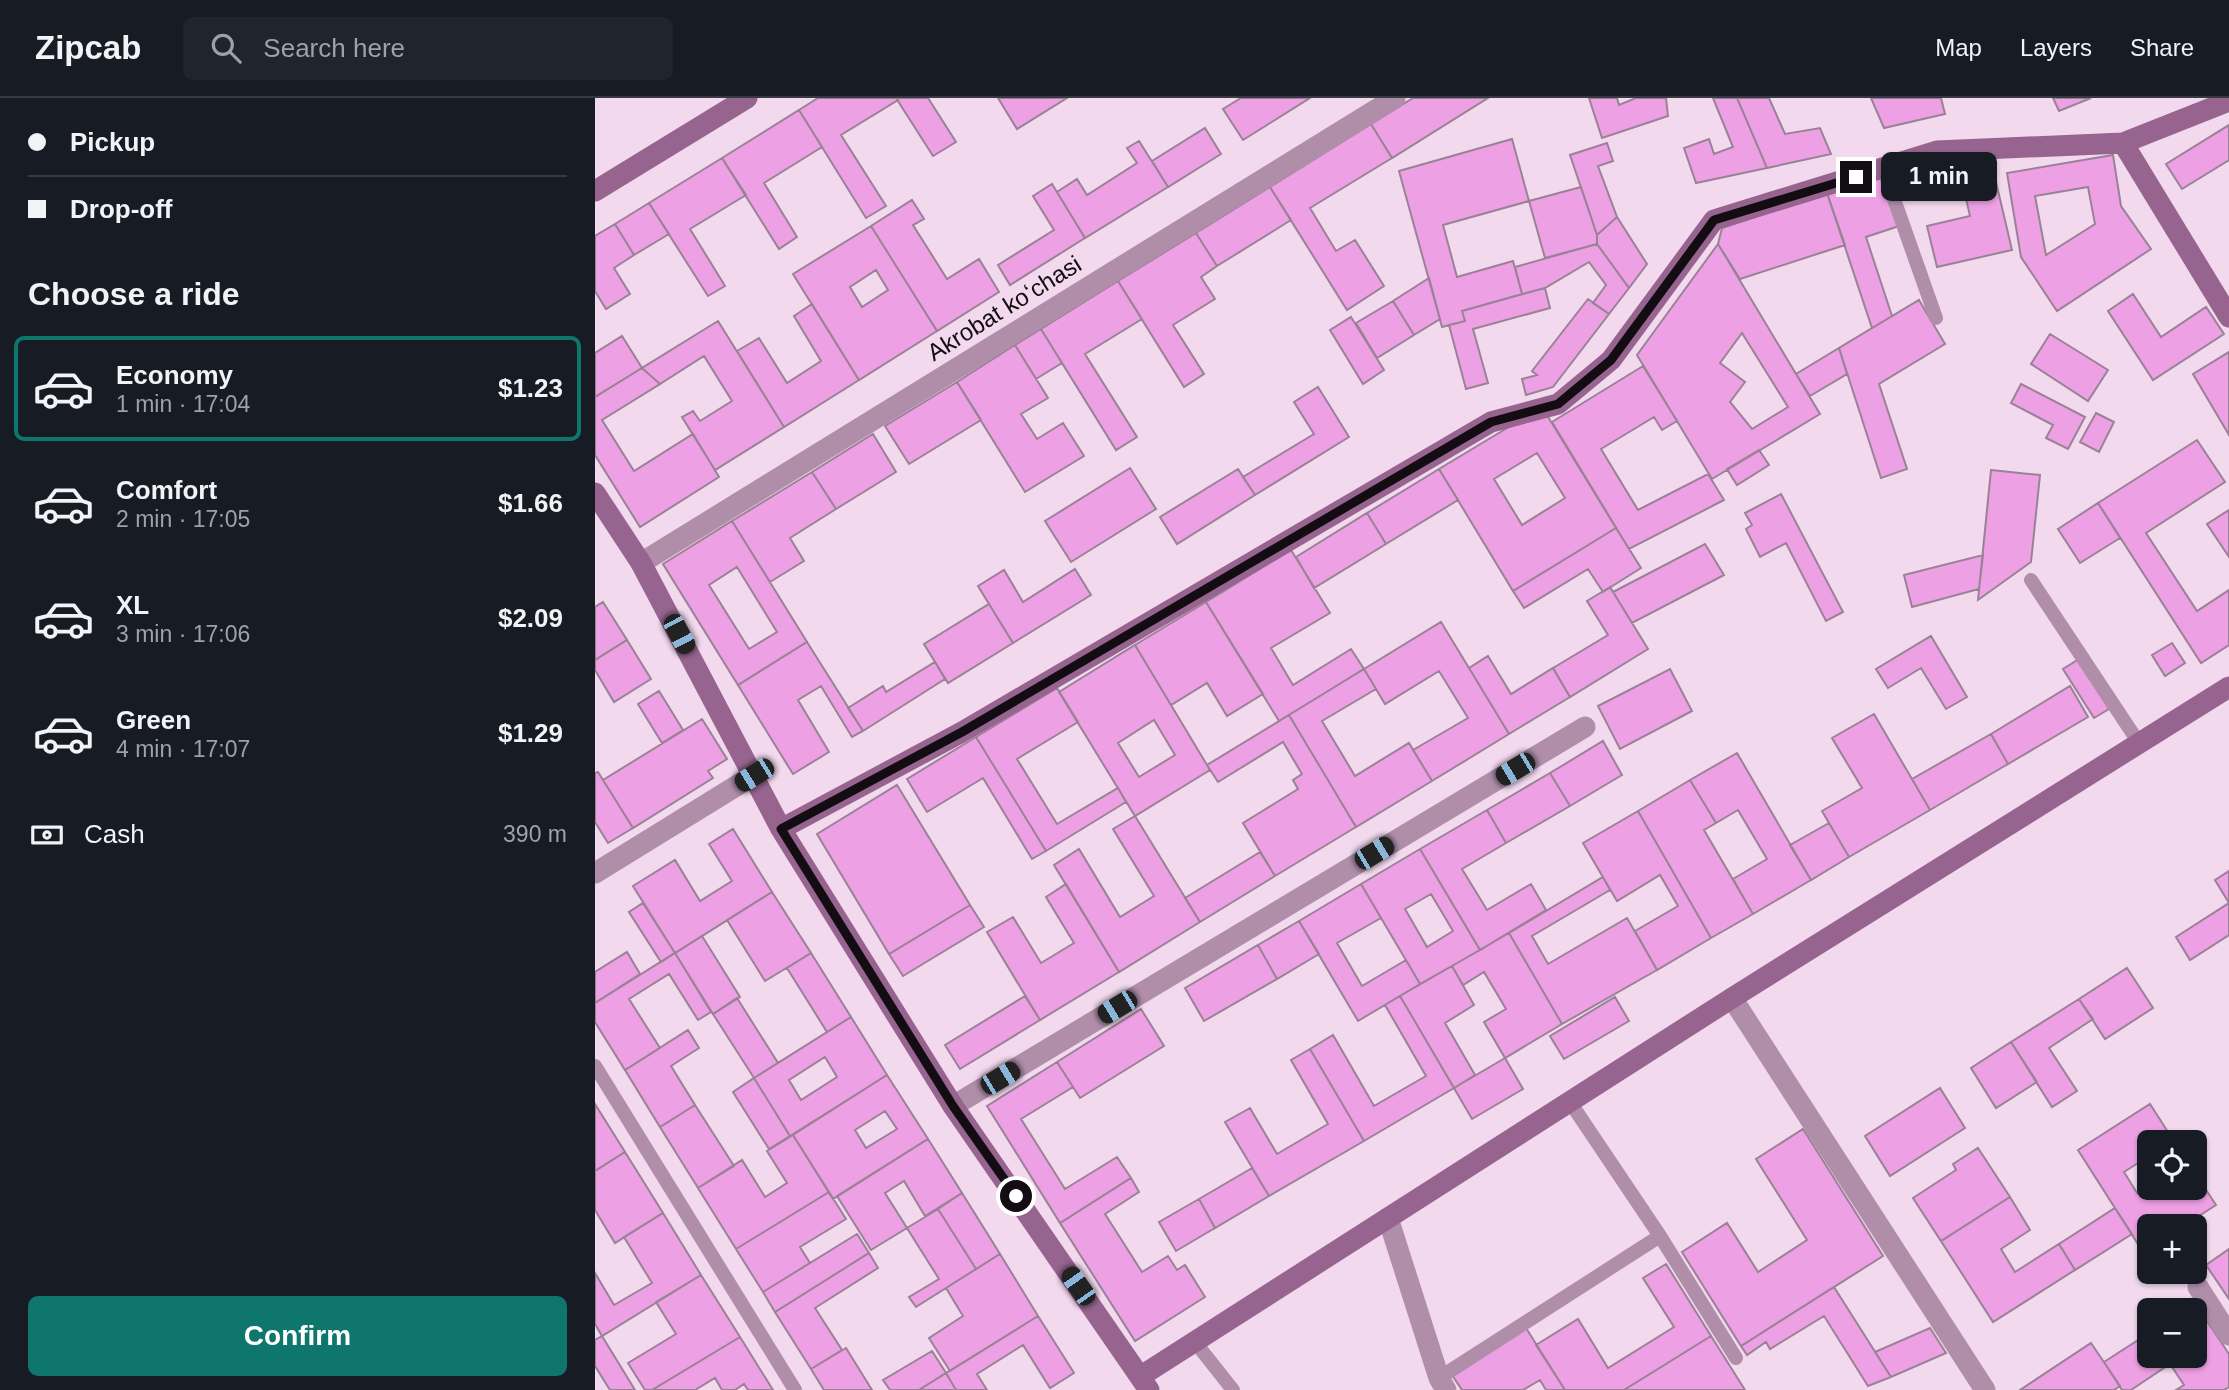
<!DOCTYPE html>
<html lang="en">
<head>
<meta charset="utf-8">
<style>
	:root { --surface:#171b24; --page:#20242c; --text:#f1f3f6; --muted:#9ea1a6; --line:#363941; --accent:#0f766e }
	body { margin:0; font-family:Helvetica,sans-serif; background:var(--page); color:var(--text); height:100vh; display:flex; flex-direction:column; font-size:26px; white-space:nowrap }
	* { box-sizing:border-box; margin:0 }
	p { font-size:23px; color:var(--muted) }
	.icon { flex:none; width:38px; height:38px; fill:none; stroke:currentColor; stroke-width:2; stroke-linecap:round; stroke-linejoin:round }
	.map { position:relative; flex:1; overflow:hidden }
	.drawer { display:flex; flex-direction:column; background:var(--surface); width:595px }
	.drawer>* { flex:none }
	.guide { display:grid; align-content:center; height:154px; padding:0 28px; background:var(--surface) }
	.tools { position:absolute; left:1542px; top:1032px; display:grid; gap:14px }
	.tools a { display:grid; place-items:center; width:70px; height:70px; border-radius:10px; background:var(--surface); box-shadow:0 2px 5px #0004; font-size:35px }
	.end { position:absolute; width:32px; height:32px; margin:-16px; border:9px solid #140c13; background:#fff; box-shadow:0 0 0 4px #fff }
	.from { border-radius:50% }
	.bubble { position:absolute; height:49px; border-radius:10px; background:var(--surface); box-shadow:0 2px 5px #0004; font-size:23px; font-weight:600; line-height:49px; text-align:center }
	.car { position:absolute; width:21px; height:42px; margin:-21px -10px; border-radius:9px; box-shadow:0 0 5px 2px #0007; background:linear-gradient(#222 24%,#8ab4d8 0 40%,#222 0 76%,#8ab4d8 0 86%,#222 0) }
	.guide b { display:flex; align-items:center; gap:24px; height:66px; font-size:26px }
	.guide b+b { border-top:2px solid var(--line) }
	.guide i { width:18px; height:18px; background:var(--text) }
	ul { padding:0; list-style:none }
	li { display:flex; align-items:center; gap:21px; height:105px; margin:0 14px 10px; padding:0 14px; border:4px solid transparent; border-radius:10px }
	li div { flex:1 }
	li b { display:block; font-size:26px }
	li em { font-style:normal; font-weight:600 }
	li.current { border-color:var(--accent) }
	li>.icon { width:63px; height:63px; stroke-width:1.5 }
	h2 { padding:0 28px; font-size:32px; line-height:84px }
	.pay { display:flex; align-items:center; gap:18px; height:77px; padding:0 28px; font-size:26px }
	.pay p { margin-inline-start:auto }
	.primary-button { display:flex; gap:14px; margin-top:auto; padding:14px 28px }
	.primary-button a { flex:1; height:80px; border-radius:10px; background:var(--accent); color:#fff; font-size:28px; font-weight:600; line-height:80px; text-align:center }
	header { display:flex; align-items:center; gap:42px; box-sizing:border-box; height:98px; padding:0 35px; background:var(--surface); border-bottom:2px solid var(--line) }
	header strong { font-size:33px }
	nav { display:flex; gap:38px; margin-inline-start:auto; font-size:24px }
	.search { width:490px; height:63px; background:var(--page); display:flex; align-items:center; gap:18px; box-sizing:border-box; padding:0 24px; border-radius:10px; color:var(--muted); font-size:26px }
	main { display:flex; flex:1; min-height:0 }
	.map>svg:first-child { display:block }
	.building { fill:#eea0e4; stroke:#9a8296; stroke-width:2; fill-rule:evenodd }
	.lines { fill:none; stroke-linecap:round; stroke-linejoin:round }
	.lane { stroke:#b08eaa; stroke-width:14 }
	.street { stroke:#b08eaa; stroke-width:21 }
	.secondary { stroke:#96648f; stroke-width:21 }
	.route { stroke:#140c13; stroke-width:9 }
	.labels { text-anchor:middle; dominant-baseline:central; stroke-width:7; stroke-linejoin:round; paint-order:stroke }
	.street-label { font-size:24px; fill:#140c13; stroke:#f2d9ee }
</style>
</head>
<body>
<header>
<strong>Zipcab</strong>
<div class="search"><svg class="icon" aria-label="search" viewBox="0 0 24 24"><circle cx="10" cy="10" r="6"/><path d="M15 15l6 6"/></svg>Search here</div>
<nav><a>Map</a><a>Layers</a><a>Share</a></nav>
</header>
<main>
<section class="drawer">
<div class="guide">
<b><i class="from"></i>Pickup</b>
<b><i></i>Drop-off</b>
</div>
<h2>Choose a ride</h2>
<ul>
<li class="current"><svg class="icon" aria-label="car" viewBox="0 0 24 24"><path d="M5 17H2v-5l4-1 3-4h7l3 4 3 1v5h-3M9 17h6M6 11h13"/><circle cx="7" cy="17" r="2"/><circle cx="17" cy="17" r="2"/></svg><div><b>Economy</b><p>1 min · 17:04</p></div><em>$1.23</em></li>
<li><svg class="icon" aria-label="car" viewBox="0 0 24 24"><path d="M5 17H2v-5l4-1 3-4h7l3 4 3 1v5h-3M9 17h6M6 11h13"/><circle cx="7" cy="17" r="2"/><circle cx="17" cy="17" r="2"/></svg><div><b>Comfort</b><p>2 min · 17:05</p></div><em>$1.66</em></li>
<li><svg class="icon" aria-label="car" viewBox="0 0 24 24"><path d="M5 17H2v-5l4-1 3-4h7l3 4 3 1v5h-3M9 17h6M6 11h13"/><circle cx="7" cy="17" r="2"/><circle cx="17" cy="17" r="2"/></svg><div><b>XL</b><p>3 min · 17:06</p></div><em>$2.09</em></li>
<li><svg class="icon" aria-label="car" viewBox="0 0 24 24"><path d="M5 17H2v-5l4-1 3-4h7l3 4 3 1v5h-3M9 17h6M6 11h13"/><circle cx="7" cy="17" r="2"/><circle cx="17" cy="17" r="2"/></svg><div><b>Green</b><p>4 min · 17:07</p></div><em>$1.29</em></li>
</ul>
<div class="pay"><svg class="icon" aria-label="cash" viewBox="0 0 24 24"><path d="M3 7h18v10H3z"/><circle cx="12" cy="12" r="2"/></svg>Cash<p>390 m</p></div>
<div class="primary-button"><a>Confirm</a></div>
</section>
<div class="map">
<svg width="1634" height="1292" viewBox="0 0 1634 1292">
	<rect width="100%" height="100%" fill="#f2d9ee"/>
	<path class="building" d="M223 0H301L303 2 246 37 291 108 271 120 204 12Z
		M301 0H333L361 44 338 58Z
		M403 0H472L422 31Z
		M646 0H715L648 42 628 11Z
		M818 0H893L797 60 776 26Z
		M994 0H1022L1024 7 1041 0H1071L1073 18 1007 40Z
		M1118 0H1142L1172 70 1101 85 1089 50 1114 41 1119 56 1138 49Z
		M1142 0H1174L1190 36 1225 30 1236 56 1172 70Z
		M1276 0H1346L1350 16 1289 30Z
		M1458 0H1496L1464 13Z
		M204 12 227 49 169 85 202 139 184 151 127 60Z
		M776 26 797 60 715 110 741 153 760 142 789 188 752 212 675 89Z
		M1634 27V62L1587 91 1571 66Z
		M610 30 626 56 573 89 557 63Z
		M917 41 934 103 848 127 862 179 918 163 927 196 867 213 870 223 847 229 804 73Z
		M544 43 573 89 490 140 462 94 482 81 492 97 542 65 532 50Z
		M1012 45 1018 63 1003 68 1022 119 1002 137 975 57Z
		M1518 57 1526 108 1556 151 1462 213 1426 159 1412 75ZM1493 89 1500 126 1451 157 1440 98Z
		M127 60 151 97 95 131 130 188 113 198 54 105Z
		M1287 76 1304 128 1271 139 1297 218 1277 230 1232 95Z
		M1401 84 1417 152 1342 169 1332 128 1375 118 1369 92Z
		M457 86 490 140 415 187 403 167 459 132 438 98Z
		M675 89 696 122 622 168 601 135Z
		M986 89 1002 137V146L950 160 934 103Z
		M1232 95 1250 147 1145 181 1123 146 1127 130Z
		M317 102 329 121 318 127 352 181 384 161 404 194 342 233 276 128Z
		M54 105 74 136 39 157 20 126Z
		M1022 119 1052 166 1034 190 1002 146V137Z
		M20 126 39 157 19 170 35 196 11 211 0 193V138Z
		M276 128 342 233 264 282 198 176ZM281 172 293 192 267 209 255 189Z
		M601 135 622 168 606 179 620 201 578 227 609 276 589 289 523 183Z
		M1002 146 1034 190 1014 216 998 205 1011 187 994 164 950 190 927 196 920 169Z
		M1123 146 1225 316 1117 381 1042 257ZM1147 235 1193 309 1157 331 1135 304 1150 284 1125 265Z
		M834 180 845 221 819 237 798 203Z
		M523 183 547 221 490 256 542 339 521 352 446 231Z
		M950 190 955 210 878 231 893 285 871 291 854 227 870 223 867 213Z
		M1538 196 1566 239 1611 209 1629 236 1558 282 1513 213Z
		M993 201 1014 216 958 289 931 297 927 281 942 277 937 273Z
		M1324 202 1350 246 1284 286 1312 371 1286 380 1244 250Z
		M798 203 819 237 782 260 761 225Z
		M217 206 264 282 189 329 142 253 164 240 192 285 226 263 199 218Z
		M756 219 789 272 768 286 735 232Z
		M123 223 189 329 120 372 87 319 98 313 105 323 137 303 109 258 65 286 47 270Z
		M446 231 467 265 441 281 420 247Z
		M1455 236 1513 272 1493 303 1436 266Z
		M27 238 47 270 0 299V255Z
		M420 247 453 300 426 316 442 341 468 325 489 358 430 394 362 284Z
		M1244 250 1252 276 1215 298 1201 276Z
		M1634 254V337L1598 276Z
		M1048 268 1082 323 1067 332 1059 319 1006 351 1043 412 1113 376 1129 402 1034 451 957 324Z
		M47 270 65 286 7 322 39 373 98 336 124 379 45 429 0 357V299Z
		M362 284 386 322 314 366 290 328Z
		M1426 286 1490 319 1473 351 1451 340 1458 327 1416 305Z
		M723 289 754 339 660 397 648 379 719 336 699 304Z
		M947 309 1021 430 918 493 844 371ZM942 355 970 400 927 427 899 381Z
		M1501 315 1519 324 1504 354 1485 344Z
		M278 336 301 374 241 411 217 374Z
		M1602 342 1630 384 1551 435 1602 513 1634 492V547L1606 565 1503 405Z
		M1164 352 1174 367 1142 387 1132 371Z
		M535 370 561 411 476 464 450 423Z
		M643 371 660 397 582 446 565 419Z
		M844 371 863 402 791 446 772 415Z
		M1396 372 1445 377 1436 464 1383 502Z
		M217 374 241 411 195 440 209 463 175 484 137 423Z
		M1186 396 1248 514 1231 523 1191 445 1165 459 1151 431 1157 427 1150 415Z
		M1503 405 1525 440 1485 465 1463 431Z
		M1634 412V459L1612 426Z
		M772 415 791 446 719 490 701 459Z
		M137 423 212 544 143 587 68 466ZM142 469 182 534 154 551 114 487Z
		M1021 430 1046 470 1008 494 993 471 929 510 918 493Z
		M1110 446 1129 477 1037 525 1018 494Z
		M696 452 735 515 676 550 698 587 756 551 769 571 684 623 611 504Z
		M1388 457 1384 491 1317 509 1309 477Z
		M480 471 496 497 418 545 383 488 409 472 428 504Z
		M1015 489 1053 551 975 599 958 570 1013 537 992 503Z
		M8 504 32 542 0 562V509Z
		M611 504 668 596 632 618 612 585 576 607 540 547Z
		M394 506 418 545 353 585 329 546Z
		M846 524 914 636 837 683 818 652 873 620 844 573 790 606 769 571Z
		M1336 538 1372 599 1351 611 1326 570 1293 590 1281 571Z
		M32 542 56 581 19 604 0 572V562Z
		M212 544 268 633 257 639 226 588 203 602 234 654 198 676 143 587Z
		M1577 545 1590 565 1570 578 1557 557Z
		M540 547 615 672 540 718 464 594ZM559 622 580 657 544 679 523 645Z
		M893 558 916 596 958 570 975 599 914 636 874 570Z
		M1484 561 1514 611 1499 620 1468 571Z
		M340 564 350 581 268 633 253 610 288 588 291 594Z
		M769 571 781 591 727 623 760 678 814 645 837 683 761 729 694 617Z
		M1075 571 1097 613 1025 651 1003 608Z
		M1475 588 1493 619 1413 666 1396 636Z
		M462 590 483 624 422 661 462 726 523 690 531 704 451 753 381 639Z
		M64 593 88 632 67 645 43 606Z
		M1279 616 1335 712 1254 759 1227 713 1267 690 1237 640Z
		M694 617 761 729 680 778 648 725 703 691 698 682 707 676 688 644 623 684 612 667Z
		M107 621 132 661 113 673 118 680 38 730 8 682Z
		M1396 636 1413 666 1335 712 1317 681Z
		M381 639 451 753 437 761 388 680 332 714 312 681Z
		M1008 643 1027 677 975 708 955 675Z
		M1142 655 1216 782 1158 816 1138 781 1172 761 1143 712 1121 725 1095 682Z
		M3 674 38 730 13 745 0 724V675Z
		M955 675 975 708 911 745 892 712Z
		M1095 682 1121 725 1109 732 1158 816 1116 840 1043 713Z
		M302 687 375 807 294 856 222 736Z
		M892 712 911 745 867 771 892 812 936 786 951 812 885 852 825 751Z
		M1043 713 1116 840 1062 872 1040 833 1083 808 1065 777 1022 803 988 745Z
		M540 718 605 824 524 874 459 767 484 751 525 819 559 798 518 731Z
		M1234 725 1254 759 1216 782 1195 747Z
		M138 731 177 794 80 855 38 788 80 762 105 803 137 783 114 746Z
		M825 751 885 852 825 886 766 786ZM836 796 858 833 832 849 810 811Z
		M665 754 680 778 605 824 590 800Z
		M1634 773V805L1620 782Z
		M1008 779 1015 792 937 838 953 866 1032 820 1062 872 967 926 914 835Z
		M471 786 524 874 445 922 392 834 418 819 446 865 479 845 451 799Z
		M766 786 786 820 742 845 767 888 811 862 825 886 763 923 704 823Z
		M177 794 216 855 170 883 132 822Z
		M48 805 80 855 66 864 34 814Z
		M1634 805V837L1595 862 1581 839Z
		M375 807 389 829 308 878 294 856Z
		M704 823 724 856 682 881 663 847Z
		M914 835 967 926 910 960 889 924 911 911 889 874 868 887 857 868Z
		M107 838 145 899 118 916 80 855Z
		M663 847 682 881 609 923 590 890Z
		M32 854 45 876 0 905V874Z
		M80 855 116 914 103 922 74 876 34 901 65 950 30 972 0 924V905Z
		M216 855 256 919 232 934 192 870Z
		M857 868 879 907 850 925 880 977 859 990 805 898Z
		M1532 870 1558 910 1510 941 1484 901Z
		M430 898 445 922 365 971 350 947Z
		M805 898 859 990 769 1043 715 951 738 937 779 1008 831 978 790 907Z
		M1020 899 1034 923 969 961 955 938Z
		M142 900 183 965 159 980 118 916Z
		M1484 901 1498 921 1454 950 1482 993 1457 1009 1416 944Z
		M546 911 569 948 485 1000 462 964Z
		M256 919 292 977 195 1038 159 980ZM230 959 242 979 206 1002 194 982Z
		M93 932 104 950 76 968 100 1007 65 1029 30 972Z
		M1416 944 1442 984 1401 1010 1376 970Z
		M715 951 769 1043 674 1098 630 1024 655 1010 682 1056 733 1026 696 962Z
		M910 960 928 991 877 1021 859 990Z
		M462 964 478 989 426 1021 470 1091 522 1059 536 1080 465 1125 392 1008Z
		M292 977 333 1041 238 1101 198 1037ZM290 1013 302 1031 271 1050 260 1032Z
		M159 980 195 1038 174 1051 138 994Z
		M1345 990 1370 1030 1295 1078 1270 1038Z
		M0 1006 30 1054 0 1073Z
		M1555 1006 1580 1045H1554V1058L1529 1074 1542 1095 1554 1088V1090H1600V1075L1621 1107 1587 1129H1554V1150L1548 1154 1483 1052Z
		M100 1007 139 1068 103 1090 65 1029Z
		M1208 1031 1288 1158 1146 1248 1087 1154 1132 1125 1163 1174 1212 1142 1161 1061Z
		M198 1037 234 1094 141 1151 103 1090 147 1062 170 1099 192 1085 172 1053Z
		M333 1041 367 1095 330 1118 309 1083 290 1095 312 1130 276 1152 242 1098Z
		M1383 1050 1415 1099 1346 1143 1318 1100 1361 1072 1358 1066Z
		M30 1054 68 1115 20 1145 0 1112V1073Z
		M657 1070 674 1098 620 1130 604 1101Z
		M536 1080 544 1094 510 1116 547 1174 573 1158 582 1172 590 1167 610 1199 540 1243 465 1125Z
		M234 1094 251 1121 205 1149 215 1165 168 1194 141 1151Z
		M367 1095 405 1156 381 1171 343 1111Z
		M1415 1099 1435 1132 1406 1151 1420 1174 1464 1146 1480 1172 1398 1224 1346 1143Z
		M604 1101 620 1130 581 1153 564 1124Z
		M1520 1110 1537 1136 1480 1172 1464 1146Z
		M343 1111 381 1171 321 1209 314 1199 344 1181 312 1130Z
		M68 1115 106 1177 7 1238 0 1226V1175L19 1207 57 1185 29 1139Z
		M262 1136 274 1155 180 1214 168 1194Z
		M1634 1151V1201L1611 1167Z
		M274 1155 283 1170 220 1210 247 1252 216 1271 180 1214Z
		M405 1156 443 1218 355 1273 334 1240 368 1218 351 1190Z
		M1071 1166 1116 1238 1029 1292H970L941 1247 983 1221 1013 1270 1079 1229 1048 1180Z
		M106 1177 145 1239 57 1292H50L33 1265 81 1236 61 1204Z
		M1239 1189 1296 1279 1273 1288 1229 1218 1175 1251 1171 1244 1152 1257 1146 1248Z
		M1600 1205 1634 1256V1289L1629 1292H1581L1589 1287 1575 1266 1536 1292H1527L1509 1264 1554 1235V1258H1600V1213H1588Z
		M443 1218 479 1275 455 1290 428 1247 382 1276 392 1292H361L351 1275Z
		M931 1230 970 1292H951L945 1282 928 1292H867L857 1277Z
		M1335 1230 1351 1255 1296 1279 1280 1254Z
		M7 1238 40 1292H15L0 1268V1242Z
		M1116 1238 1150 1292H1029Z
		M145 1239 178 1292H153L149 1286 140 1292H127L120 1280 100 1292H57Z
		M1496 1245 1525 1288 1519 1292H1425Z
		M251 1250 277 1292H229L216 1271Z
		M337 1253 351 1275 324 1292H295L288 1282Z
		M351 1275 361 1292H324Z"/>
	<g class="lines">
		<path class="lane" d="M1288 70 1341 220
			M1436 482 1544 645
			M0 968 200 1292
			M975 1004 1065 1138 1141 1260
			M600 1244 638 1292
			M844 1280 1065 1138"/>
		<path class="street" d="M46 465 800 0
			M0 775 159 677
			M1137 900 1390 1292
			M358 1008 990 629
			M793 1120 844 1280 851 1292
			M1603 1189 1634 1237"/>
		<path class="secondary" d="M1528 45 1634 219
			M0 93 152 0
			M0 395 46 465 186 731 358 1008 554 1292
			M186 731 367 634 896 324 963 306 1016 262 1119 122 1342 53 1528 45 1634 3
			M546 1278 1137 900 1634 589"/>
	</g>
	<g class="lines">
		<path class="route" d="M421 1098 358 1008 186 731 367 634 896 324 963 306 1016 262 1119 122 1261 79"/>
	</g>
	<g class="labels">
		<g class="street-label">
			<text transform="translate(409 210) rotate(-32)">Akrobat koʻchasi</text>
		</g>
	</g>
</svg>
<div class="tools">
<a><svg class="icon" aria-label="locate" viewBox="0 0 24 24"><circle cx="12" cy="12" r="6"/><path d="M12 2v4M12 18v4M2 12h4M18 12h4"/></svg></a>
<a>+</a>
<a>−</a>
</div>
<i class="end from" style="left:421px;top:1098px"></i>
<i class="end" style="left:1261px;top:79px"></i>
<div class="bubble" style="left:1286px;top:54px;width:116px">1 min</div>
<i class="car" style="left:84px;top:536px;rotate:152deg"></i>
<i class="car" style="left:920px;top:671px;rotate:239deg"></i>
<i class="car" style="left:159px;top:677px;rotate:238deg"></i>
<i class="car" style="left:779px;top:755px;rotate:59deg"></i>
<i class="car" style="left:522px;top:909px;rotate:239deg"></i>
<i class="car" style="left:405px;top:980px;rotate:59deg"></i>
<i class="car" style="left:483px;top:1188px;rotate:325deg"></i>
</div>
</main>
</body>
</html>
